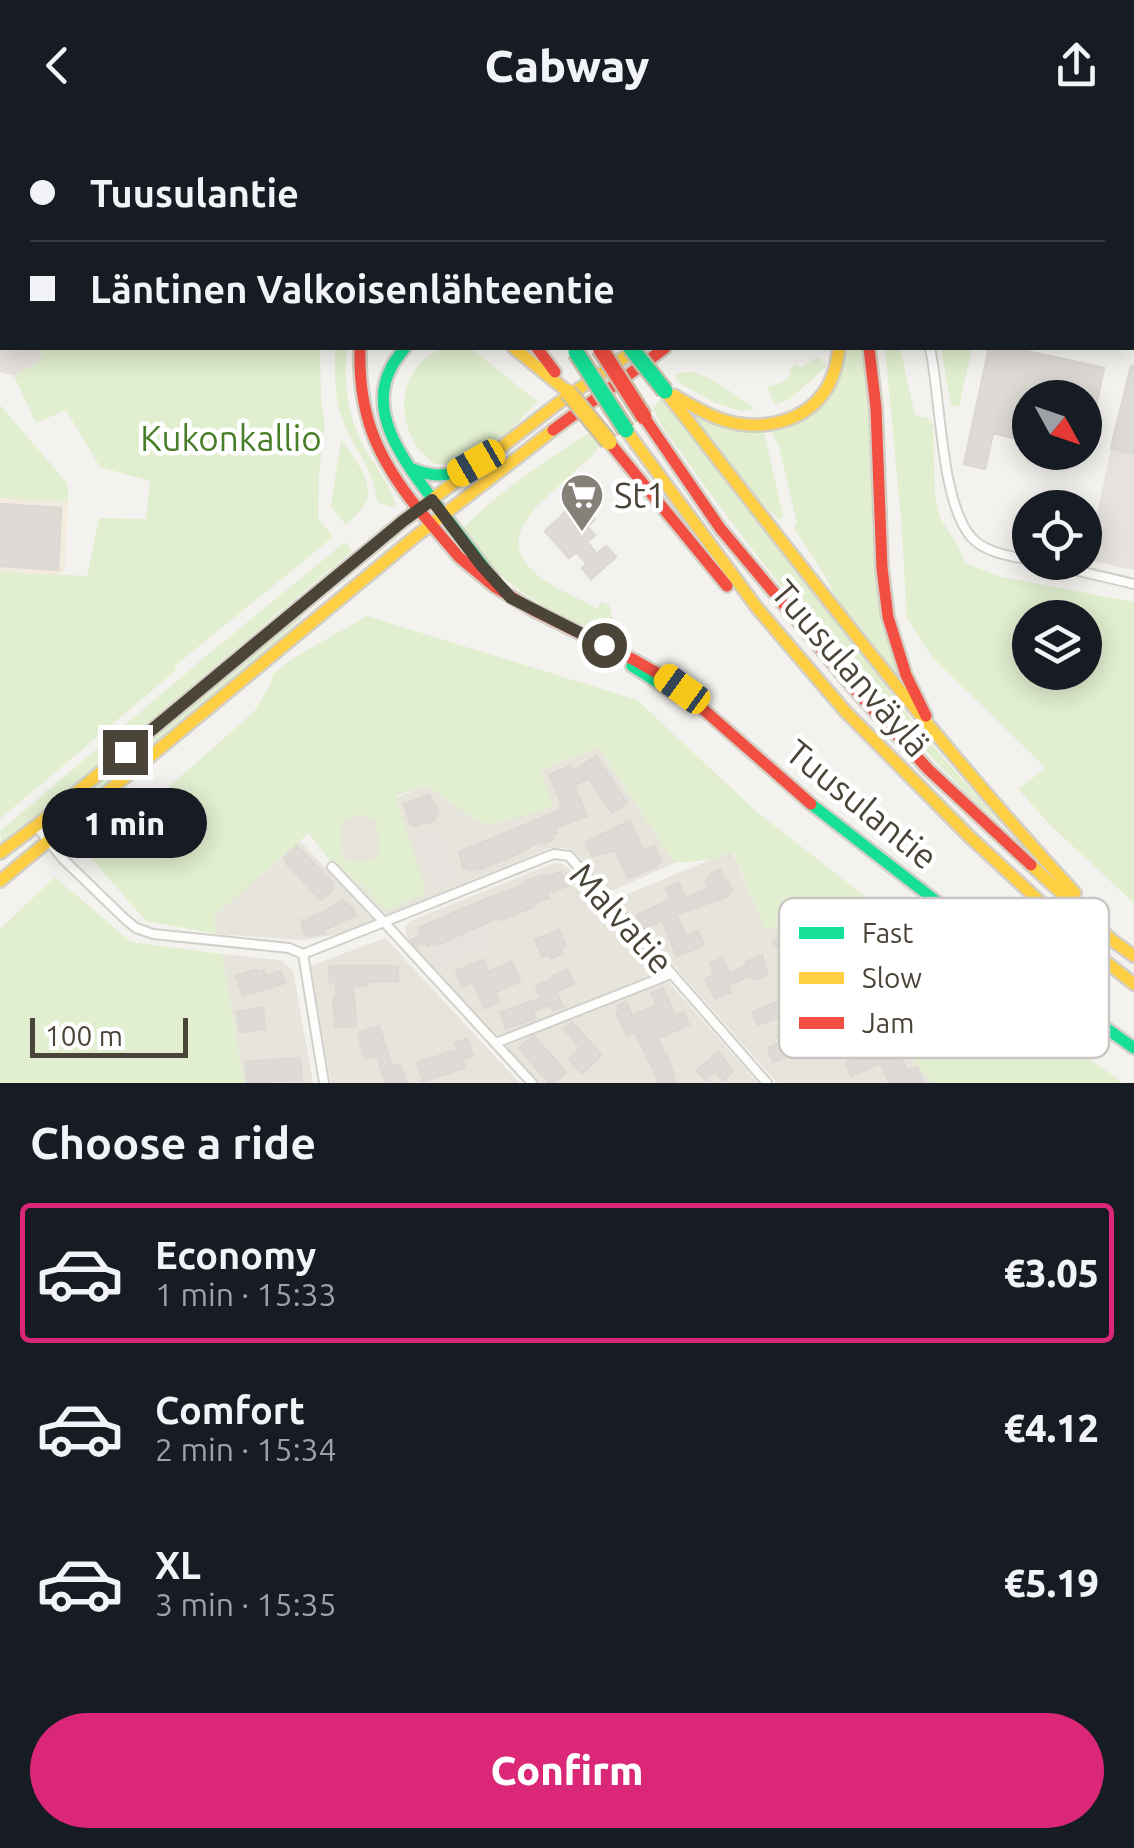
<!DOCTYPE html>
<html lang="en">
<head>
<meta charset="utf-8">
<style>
	:root { --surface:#171b24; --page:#242831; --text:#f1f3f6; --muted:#9ea1a6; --line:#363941; --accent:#db2777 }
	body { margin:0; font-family:Ubuntu,sans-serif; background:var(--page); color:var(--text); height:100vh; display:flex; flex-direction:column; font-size:38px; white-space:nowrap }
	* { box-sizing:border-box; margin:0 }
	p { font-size:32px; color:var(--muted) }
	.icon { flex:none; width:55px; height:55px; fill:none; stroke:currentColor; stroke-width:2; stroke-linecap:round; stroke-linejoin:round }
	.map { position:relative; height:953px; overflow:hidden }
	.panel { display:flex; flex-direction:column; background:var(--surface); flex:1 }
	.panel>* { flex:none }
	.guide { position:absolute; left:0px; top:0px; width:1135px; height:220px; box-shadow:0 5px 25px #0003; display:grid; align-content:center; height:220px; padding:0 30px; background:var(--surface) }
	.needle { width:65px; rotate:130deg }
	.controls { position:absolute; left:1012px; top:250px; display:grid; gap:20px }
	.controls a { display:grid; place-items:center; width:90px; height:90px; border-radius:50%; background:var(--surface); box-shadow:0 5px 25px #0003; font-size:50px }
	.scale { position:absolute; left:30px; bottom:25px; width:158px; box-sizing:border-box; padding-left:10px; border:5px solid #4b4439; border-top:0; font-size:28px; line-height:35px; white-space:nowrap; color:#4b4439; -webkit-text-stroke:8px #fff; paint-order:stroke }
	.end { position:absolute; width:45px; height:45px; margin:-22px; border:12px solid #4b4439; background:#fff; box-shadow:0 0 0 5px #fff }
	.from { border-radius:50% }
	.bubble { position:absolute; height:70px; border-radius:35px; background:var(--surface); box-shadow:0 5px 25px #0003; font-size:32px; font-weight:800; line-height:70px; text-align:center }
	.car { position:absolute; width:30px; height:60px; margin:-30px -15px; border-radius:12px; box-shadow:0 0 8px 2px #0007; background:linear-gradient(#f5c518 24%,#345 0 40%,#f5c518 0 76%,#345 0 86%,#f5c518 0) }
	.guide b { display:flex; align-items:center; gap:35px; height:95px; font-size:38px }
	.guide b+b { border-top:2px solid var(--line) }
	.guide i { width:25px; height:25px; background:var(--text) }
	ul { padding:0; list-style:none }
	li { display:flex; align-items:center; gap:30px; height:140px; margin:0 20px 15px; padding:0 10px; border:5px solid transparent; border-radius:10px }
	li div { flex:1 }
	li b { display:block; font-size:38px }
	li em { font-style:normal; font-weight:800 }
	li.on { border-color:var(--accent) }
	li>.icon { width:90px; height:90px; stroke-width:1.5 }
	h2 { padding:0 30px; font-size:45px; line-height:120px }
	.cta { display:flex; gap:20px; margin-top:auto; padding:20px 30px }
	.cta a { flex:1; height:115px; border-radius:60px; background:var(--accent); color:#fff; font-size:40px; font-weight:800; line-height:115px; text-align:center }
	header { display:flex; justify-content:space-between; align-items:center; height:130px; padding:0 30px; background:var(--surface); font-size:45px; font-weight:800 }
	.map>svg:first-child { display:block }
	.residential { fill:#e7e4dc }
	.commercial { fill:#f3ebdf }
	.industrial { fill:#e6e2de }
	.green { fill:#e1eecf; fill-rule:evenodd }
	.parking { fill:#e6e3df }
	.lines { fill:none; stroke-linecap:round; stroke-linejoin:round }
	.taxiway { stroke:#e8e6e4; stroke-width:28 }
	.building { fill:#dedbd6; stroke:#dcd9d4; stroke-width:2.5 }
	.street-casing { stroke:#d2d0cb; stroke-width:12 }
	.fast-casing { stroke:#d3cfc5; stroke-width:16 }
	.slow-casing { stroke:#d3cfc5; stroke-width:16 }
	.jam-casing { stroke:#d3cfc5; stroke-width:16 }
	.street { stroke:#fdfdfc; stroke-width:8 }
	.fast { stroke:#16e098; stroke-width:11 }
	.slow { stroke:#ffcf43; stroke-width:11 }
	.jam { stroke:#f24e42; stroke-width:11 }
	.fast-bridge-casing { stroke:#ccbfa9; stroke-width:20; stroke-linecap:butt }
	.slow-bridge-casing { stroke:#ccbfa9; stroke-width:20; stroke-linecap:butt }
	.jam-bridge-casing { stroke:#ccbfa9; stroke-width:20; stroke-linecap:butt }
	.fast-bridge { stroke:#16e098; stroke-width:15 }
	.slow-bridge { stroke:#ffcf43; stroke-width:15 }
	.jam-bridge { stroke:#f24e42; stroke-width:15 }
	.route { stroke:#4b4439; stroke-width:12 }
	.labels { text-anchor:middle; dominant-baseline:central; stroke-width:9; stroke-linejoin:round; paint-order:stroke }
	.park-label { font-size:35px; fill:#4a7f2a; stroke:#fff }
	.poi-label { font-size:35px; fill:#4b4439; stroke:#fff; text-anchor:start }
	.street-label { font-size:35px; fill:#4b4439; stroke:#fff }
	.key { fill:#fff; stroke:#c9c7c4; stroke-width:2.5 }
	.key-label { font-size:28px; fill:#4b4439 }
</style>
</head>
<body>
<header><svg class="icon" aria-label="back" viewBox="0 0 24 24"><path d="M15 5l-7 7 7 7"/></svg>Cabway<svg class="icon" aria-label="share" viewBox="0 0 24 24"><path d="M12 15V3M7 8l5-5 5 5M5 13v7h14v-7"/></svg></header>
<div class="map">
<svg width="1134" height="953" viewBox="0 0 1134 953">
	<rect width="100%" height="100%" fill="#f4f2ee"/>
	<path class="residential" d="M598 617 675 733 609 762 576 724 566 718H550L386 785 309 703 427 655 472 688 489 695 552 677 541 640Z
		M299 710 375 790 335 805 301 810 216 804 213 786Z
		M732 721 766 800 794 790 933 953H777L615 769Z
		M554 733 563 734 569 739 660 842 498 908 409 811 405 803 406 796 410 791Z
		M385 808 520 953H331L310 836Z
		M222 824 280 830 293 840 313 953H244Z
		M666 849 758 953H537L504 917Z"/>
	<path class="commercial" d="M0 368 68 372 65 440 59 445 0 442Z"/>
	<path class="industrial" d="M0 53 2 55V218H39L43 230 14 246 0 242Z"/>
	<path class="green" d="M39 218H320L321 271 325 295 319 343 318 388 333 407 176 535 175 541 0 689V442L87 446 99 388 146 389 150 351 100 337 66 280 36 293 14 246 42 230Z
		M335 218H347C343 253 348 288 365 319 375 337 392 355 395 376L392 377 377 372C375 338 349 314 340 282 334 261 335 239 335 218Z
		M445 218H465L473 220 538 272 505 305 456 335 434 334C428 328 421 323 417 317 393 280 403 232 445 218Z
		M845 218H862C877 301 866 387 879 471 883 502 895 530 904 560L835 468 826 447 794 398 797 393 779 317 771 300 796 293Z
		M885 218H900L915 285 928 288 933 295 935 366 940 388 959 417 965 433 1002 447 1134 472V773L1049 694 1018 659 1046 638 932 527 907 488 901 388ZM1030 488H1085V542H1030Z
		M941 218H972L959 277 951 275Z
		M818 227 827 236 790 269 775 275 767 257 781 253 791 244 790 240 796 234 801 237Z
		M690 242C714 247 735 265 755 279L740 281 713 272 676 251V245L680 243Z
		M660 269 663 270 781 418 924 606 1003 695C971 671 943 638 915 610 821 511 738 405 660 293L653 278Z
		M0 275 68 354V372L0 368Z
		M697 287 744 302 764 301 783 386 781 389H778L757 367 695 289Z
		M590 302 600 315 592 326C577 338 564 351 550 364 529 384 504 408 529 437 544 454 577 467 597 479L601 472 609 475 613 489 609 498C578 504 520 463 497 442 484 429 473 412 464 397 501 360 546 330 590 302Z
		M341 309C351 325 373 349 367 369 364 379 354 387 346 395L331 377Z
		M345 412 352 421 2 715 0 701 205 527Z
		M299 485 302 488 265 522 60 695 58 694 56 689Z
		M367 486 637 570 758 683 884 781 1123 953H933L794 790 766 800 733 721 712 730 675 733 598 617 541 640 553 677 489 695 472 688 427 655 396 666 426 764 386 780 362 755 334 737 309 703 214 786 216 804 146 791 77 712 104 694 131 690 254 582 270 555 273 544 290 530ZM359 684 376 690 380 725 370 731H347L341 720V692Z
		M55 747 131 812 222 824 244 953H0V799Z"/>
	<path class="parking" d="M1111 319 1134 324V440L1087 430Z
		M439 698 458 750 433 759 414 707Z
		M483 798 490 816 434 839 427 821Z"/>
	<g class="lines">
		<path class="taxiway" d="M974 0 975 2
			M1132 70H1134"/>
	</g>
	<path class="building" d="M989 218H1013L1104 238 1089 308H1085V268H1030V312L993 303 985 339 964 334Z
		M1131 236H1134V324L1111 318Z
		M0 374 61 378 58 440 0 436Z
		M584 377 595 389 587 397 595 405 587 412 597 424 606 416 616 427 591 449 582 438 587 434 576 422 569 428 545 401 570 378 576 384Z
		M596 626 627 673 612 683 589 648 574 655 587 686 554 698 557 703 552 705 554 709 542 714 541 711 515 725 478 740 477 737 469 741 467 737 464 739 459 722 561 680 560 677 562 676 550 645 570 636 572 642Z
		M429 665 438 680 435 681 437 685 434 687 435 690 426 694 422 693 414 696 413 693 410 694 404 674Z
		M630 691 643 720 655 716 661 732 655 735 656 737 628 748 616 720 592 726 586 712Z
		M297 716 331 751 333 759 321 770 286 733 287 732 284 728Z
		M720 740 724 751 728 750 732 761 728 763 729 766 676 784 686 807 698 801 704 815 677 826 662 790 643 799 637 785 671 770 666 758 679 753 685 768 709 759 706 750 711 748 710 744Z
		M561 742 563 747 567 745 570 755 550 762 547 764 549 768 534 773 535 776 500 790 499 787 437 815 436 812 427 816 426 812 416 816 411 810 422 805 419 798 488 768 522 756 527 754 526 751 544 745 545 748Z
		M343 771 344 774 347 773 350 778 352 777 356 785 324 800 325 803 309 806 308 804 305 805 301 790 308 791V788L331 780 329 778Z
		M787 799 807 823 811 820 818 828 804 840 797 832 793 836 773 812Z
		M559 800 566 816 560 819 562 823 551 828 549 824 542 827 535 810Z
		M762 825 767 845 754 850 751 845 728 855 731 862 715 869 705 849 714 845 710 833 723 828 729 844 748 835 746 832Z
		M483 830 488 842 512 832 520 851 495 862 500 871 484 878 473 852 462 856 456 841Z
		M329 836H398V851L367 852V856H353L356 896 335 897 333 869H336V852H330Z
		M257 839 258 842 264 840 266 846 281 841 285 853 243 866 236 846Z
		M568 840 574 854 556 861 563 877 553 880 551 874 532 882 535 888 506 899 500 883 541 868 536 856 553 849 552 846Z
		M663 858 675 886 683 882 689 895 658 908 664 924 666 923 676 953H659L650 931H649L635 902 627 905 616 882 620 880 618 876 626 872 632 886 657 875 651 863Z
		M802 862 808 876 758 895 753 882Z
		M263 878 265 899 240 902 237 881Z
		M572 892 601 925 582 943 569 929 581 918 564 899Z
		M818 893 826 913 773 932 768 918 781 913 777 905Z
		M379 896 392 937 400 934 406 953H386L377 926 365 929 358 903Z
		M534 906 566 942 554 953H549L519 918Z
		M467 909 473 926 463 929 465 938 423 951 417 933 457 920 455 913Z
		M895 910 907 941 917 937 924 953H889L881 933 851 946 846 933 849 932 846 923 860 917 863 923Z
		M718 922 733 941 724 950 715 941 706 950 697 941Z
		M300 928 302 949 248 953 245 932Z"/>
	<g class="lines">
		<g class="street-casing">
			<path id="street" d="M271 0 275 2
				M864 0V2
				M930 218C941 267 940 373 972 408 986 423 1011 426 1030 430
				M1041 432 1134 454
				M36 696 63 729 125 789 136 798 153 804 289 818 303 824 384 792 532 953
				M332 737 384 792 546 727 554 724 569 726 767 953
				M303 824 324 953
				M496 913 671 844"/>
		</g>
		<g class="fast-casing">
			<path id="fast" d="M396 0V2
				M460 0 461 2
				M483 0 484 2
				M722 0 724 2
				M405 218C400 224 394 231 391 238 366 285 407 334 433 370
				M413 339C447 354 467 338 496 321
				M433 370 494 450
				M632 536 680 567
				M811 674 1034 847 1134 918"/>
		</g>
		<g class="slow-casing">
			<path id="slow" d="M423 0 424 2
				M514 218 568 262
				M665 261C798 432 928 604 1075 763
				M673 265C689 274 705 284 723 290 761 302 807 293 828 256 835 244 837 231 839 218
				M626 300 758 479 845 581 970 707 1101 828 1134 854
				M491 325 557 274 638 218
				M0 723 36 696 403 391 471 340
				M1031 735 1113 811 1134 826
				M0 751 411 410 553 300"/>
		</g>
		<g class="jam-casing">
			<path id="jam" d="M737 0 739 2
				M360 218C358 285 377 328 419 380
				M537 218 555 242
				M869 218 876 278 882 438 888 487 906 545 926 586
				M644 287 720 398 857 562 929 640 1031 735
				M553 300 665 218
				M609 312 727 456
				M419 380 459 427 495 457 533 480 636 531 671 551 811 674"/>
		</g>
		<use href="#street" class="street"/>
		<use href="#fast" class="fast"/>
		<use href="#slow" class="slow"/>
		<use href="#jam" class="jam"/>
		<g class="fast-bridge-casing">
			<path id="fast-bridge" d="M631 218 665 261
				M576 222 626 300"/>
		</g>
		<g class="slow-bridge-casing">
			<path id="slow-bridge" d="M568 262 609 312"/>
		</g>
		<g class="jam-bridge-casing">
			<path id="jam-bridge" d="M600 218 644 287"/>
		</g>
		<use href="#fast-bridge" class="fast-bridge"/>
		<use href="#slow-bridge" class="slow-bridge"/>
		<use href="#jam-bridge" class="jam-bridge"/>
	</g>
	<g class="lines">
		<path class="route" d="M125 622 403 391 432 370 481 435 511 468 604 515"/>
	</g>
	<defs>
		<g id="supermarket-pin" transform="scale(2.25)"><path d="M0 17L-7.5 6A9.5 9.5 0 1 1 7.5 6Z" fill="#868178" stroke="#fff"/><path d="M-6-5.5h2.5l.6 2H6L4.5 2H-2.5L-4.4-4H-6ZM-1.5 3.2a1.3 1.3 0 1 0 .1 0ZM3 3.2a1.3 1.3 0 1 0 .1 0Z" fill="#fff"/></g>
	</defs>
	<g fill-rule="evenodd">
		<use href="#supermarket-pin" x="582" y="365"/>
	</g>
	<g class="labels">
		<g class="park-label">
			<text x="231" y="308">Kukonkallio</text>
		</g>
		<g class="poi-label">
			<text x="614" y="365">St1</text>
		</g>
		<g class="street-label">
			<text transform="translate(851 538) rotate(49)">Tuusulanväylä</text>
			<text transform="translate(862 674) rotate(39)">Tuusulantie</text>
			<text transform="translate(622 788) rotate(48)">Malvatie</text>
		</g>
	</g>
	<rect x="779" y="768" width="330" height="160" rx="15" class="key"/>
	<rect x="799" y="797" width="45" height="12" fill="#16e098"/>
	<rect x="799" y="842" width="45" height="12" fill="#ffcf43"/>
	<rect x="799" y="887" width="45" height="12" fill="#f24e42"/>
	<g class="key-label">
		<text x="862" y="813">Fast</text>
		<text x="862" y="858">Slow</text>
		<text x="862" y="903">Jam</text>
	</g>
</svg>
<div class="controls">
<a><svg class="needle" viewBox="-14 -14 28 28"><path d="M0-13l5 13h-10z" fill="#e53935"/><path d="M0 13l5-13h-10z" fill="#9ea1a6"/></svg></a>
<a><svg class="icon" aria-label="locate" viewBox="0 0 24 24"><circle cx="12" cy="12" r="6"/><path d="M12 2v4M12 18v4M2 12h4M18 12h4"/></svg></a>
<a><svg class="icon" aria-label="layers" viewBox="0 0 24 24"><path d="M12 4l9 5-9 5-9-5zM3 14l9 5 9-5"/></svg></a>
</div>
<div class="scale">100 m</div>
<i class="end from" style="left:604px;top:515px"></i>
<i class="end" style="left:125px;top:622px"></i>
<div class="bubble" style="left:42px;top:658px;width:165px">1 min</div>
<i class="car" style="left:476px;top:333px;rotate:240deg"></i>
<i class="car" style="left:682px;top:559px;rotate:306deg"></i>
<div class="guide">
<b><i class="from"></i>Tuusulantie</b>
<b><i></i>Läntinen Valkoisenlähteentie</b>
</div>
</div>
<section class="panel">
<h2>Choose a ride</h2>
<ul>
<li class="on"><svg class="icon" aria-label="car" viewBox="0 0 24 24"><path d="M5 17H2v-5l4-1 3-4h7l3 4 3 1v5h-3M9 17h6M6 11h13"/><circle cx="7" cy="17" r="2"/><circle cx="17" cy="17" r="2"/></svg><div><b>Economy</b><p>1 min · 15:33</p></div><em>€3.05</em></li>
<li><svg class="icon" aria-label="car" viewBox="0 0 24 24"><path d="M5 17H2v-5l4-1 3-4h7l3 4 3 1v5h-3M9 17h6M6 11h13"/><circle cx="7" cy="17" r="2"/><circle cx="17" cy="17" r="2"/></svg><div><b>Comfort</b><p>2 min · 15:34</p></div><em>€4.12</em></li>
<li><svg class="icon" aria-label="car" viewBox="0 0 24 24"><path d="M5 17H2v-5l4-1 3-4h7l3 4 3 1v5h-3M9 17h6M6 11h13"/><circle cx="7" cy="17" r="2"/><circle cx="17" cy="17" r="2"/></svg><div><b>XL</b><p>3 min · 15:35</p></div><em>€5.19</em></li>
</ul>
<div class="cta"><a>Confirm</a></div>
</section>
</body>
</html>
